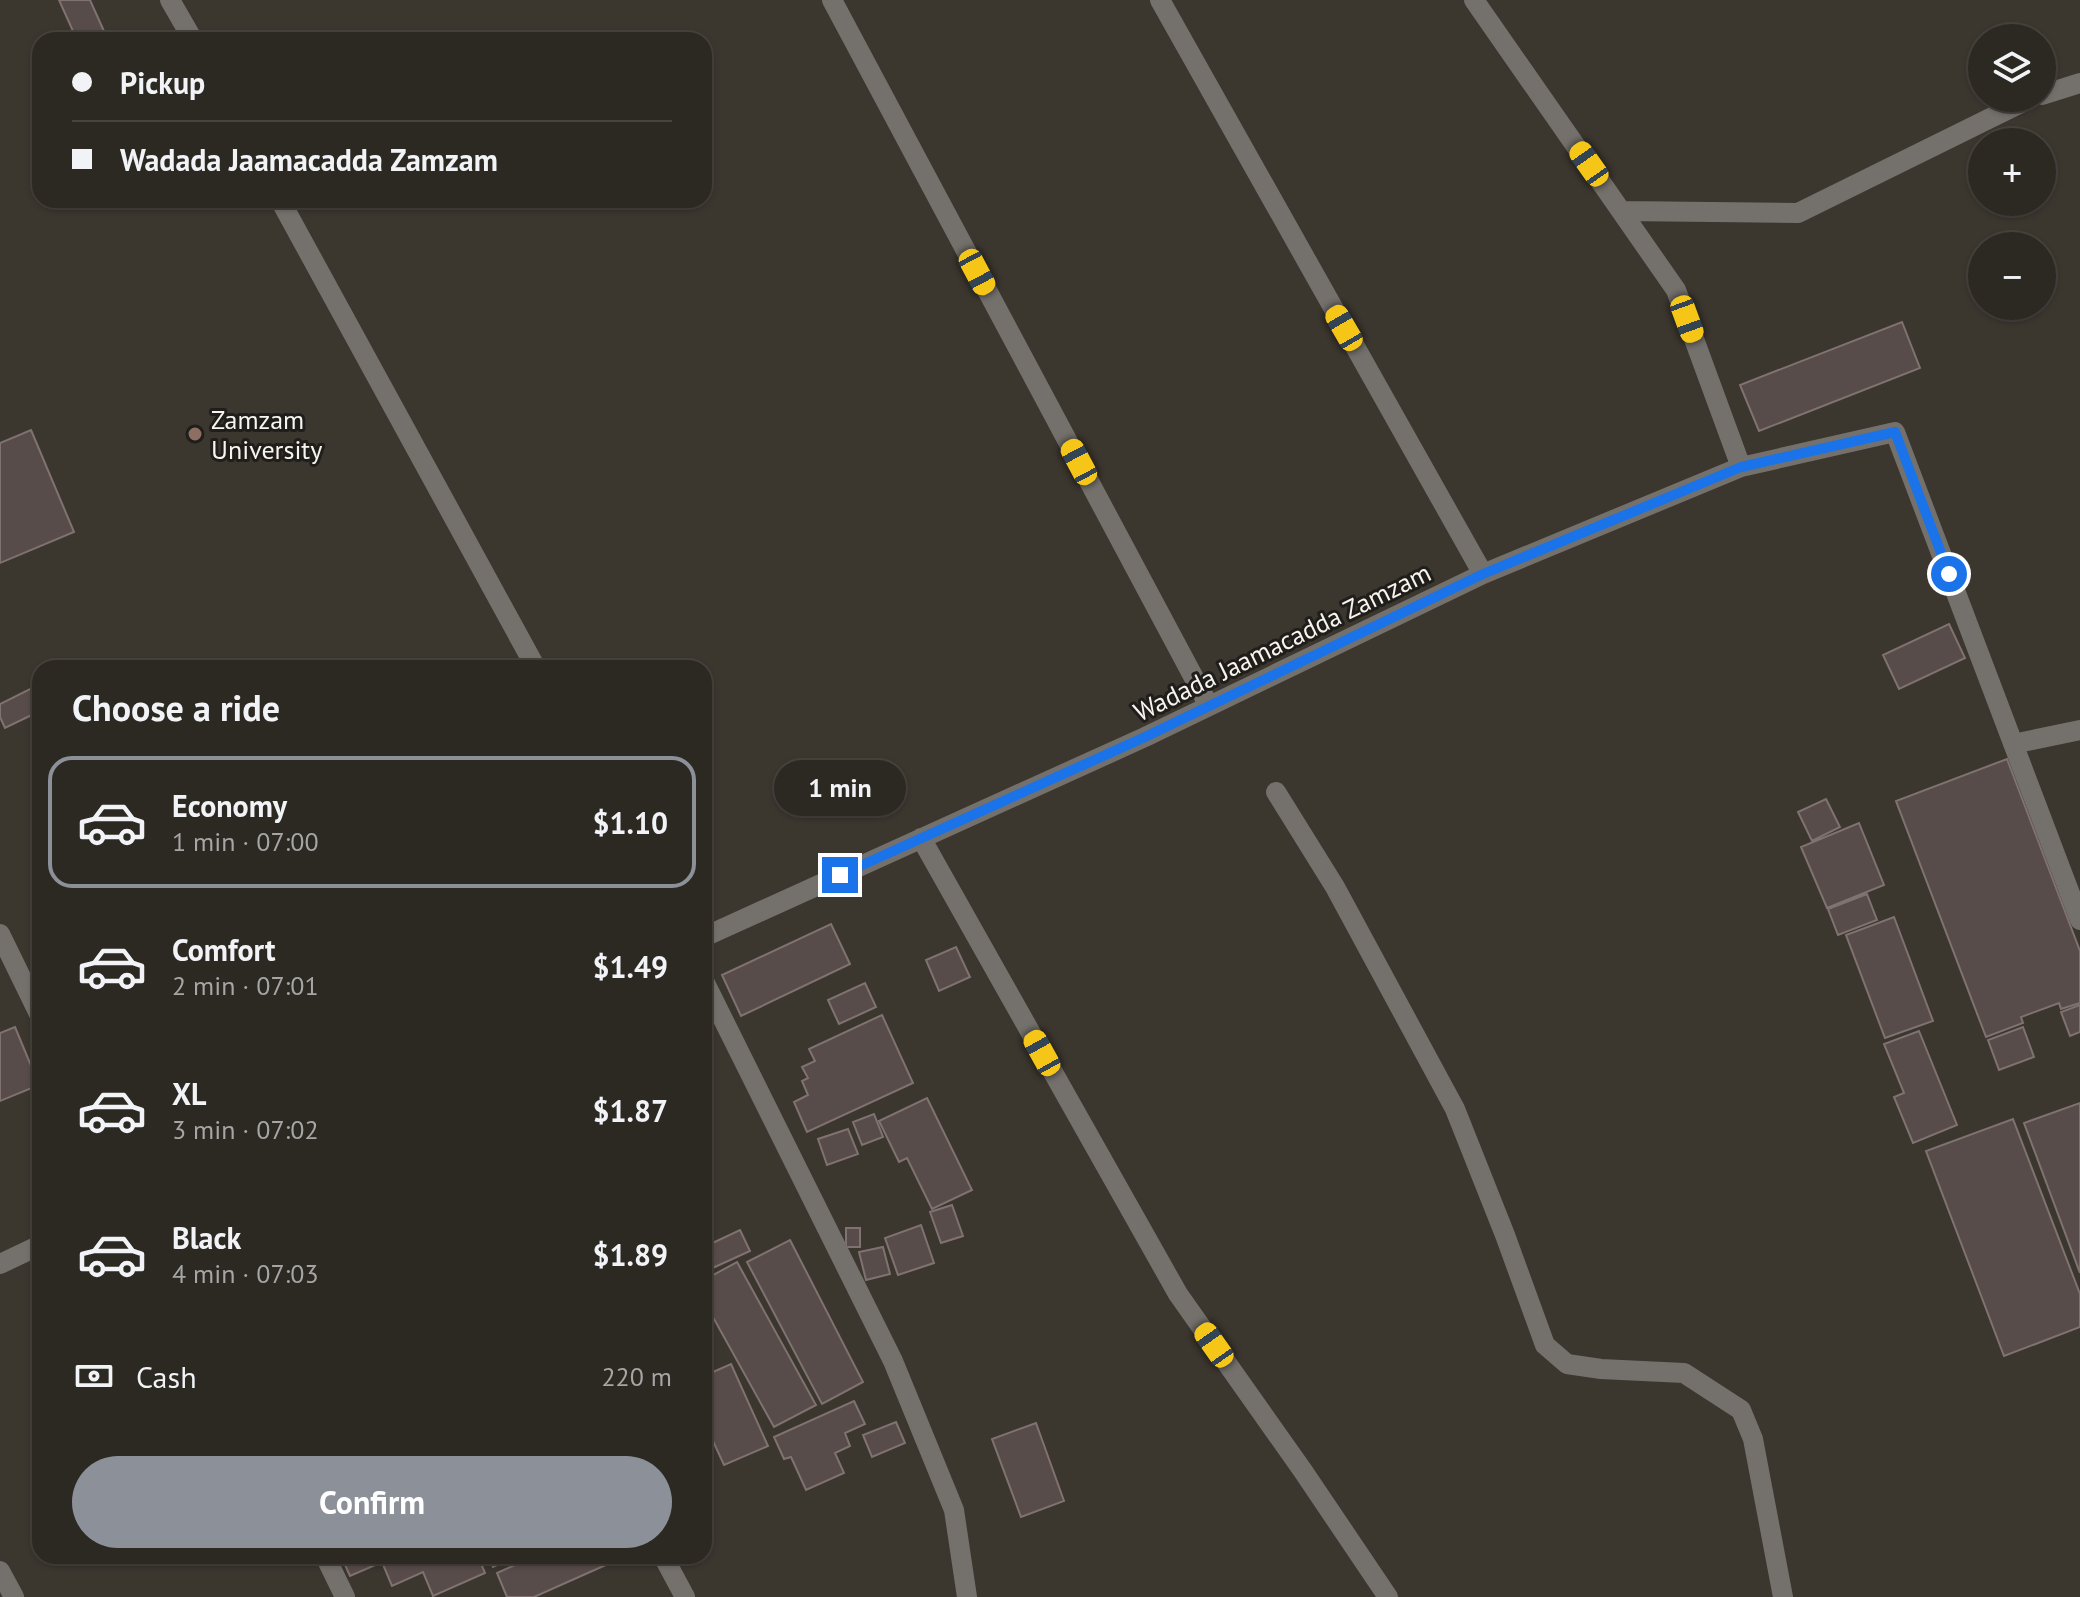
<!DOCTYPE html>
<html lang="en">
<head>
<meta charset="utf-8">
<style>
	:root { --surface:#2c2822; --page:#34302a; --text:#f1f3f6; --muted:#a6a6a5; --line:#484440; --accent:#8c9099 }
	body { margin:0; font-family:"PT Sans",sans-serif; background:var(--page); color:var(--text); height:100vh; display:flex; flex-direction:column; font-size:30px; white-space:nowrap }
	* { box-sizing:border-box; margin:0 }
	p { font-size:26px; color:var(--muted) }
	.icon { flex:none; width:44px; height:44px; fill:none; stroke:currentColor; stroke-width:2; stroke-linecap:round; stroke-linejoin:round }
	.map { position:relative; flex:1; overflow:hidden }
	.details { position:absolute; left:32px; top:660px; width:680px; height:904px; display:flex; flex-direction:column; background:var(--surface); border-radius:24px; box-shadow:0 2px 6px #0004,0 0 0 2px var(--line) }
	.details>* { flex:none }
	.banner { position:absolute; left:32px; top:32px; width:680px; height:176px; border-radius:24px; box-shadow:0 2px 6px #0004,0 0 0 2px var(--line); display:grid; align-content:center; height:176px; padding:0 40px; background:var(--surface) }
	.buttons { position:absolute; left:1968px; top:24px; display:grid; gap:16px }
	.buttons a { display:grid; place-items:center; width:88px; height:88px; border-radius:50%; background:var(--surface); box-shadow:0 2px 6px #0004,0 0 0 2px var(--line); font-size:40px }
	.end { position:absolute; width:36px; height:36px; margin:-18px; border:10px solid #1a73e8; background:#fff; box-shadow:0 0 0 4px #fff }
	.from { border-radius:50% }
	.bubble { position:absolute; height:56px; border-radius:28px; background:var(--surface); box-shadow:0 2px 6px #0004,0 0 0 2px var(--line); font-size:26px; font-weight:700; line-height:56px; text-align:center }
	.car { position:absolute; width:24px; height:48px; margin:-24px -12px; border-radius:10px; box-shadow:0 0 6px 2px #0007; background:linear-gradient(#f5c518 24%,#345 0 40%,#f5c518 0 76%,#345 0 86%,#f5c518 0) }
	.banner b { display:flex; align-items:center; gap:28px; height:76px; font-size:30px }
	.banner b+b { border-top:2px solid var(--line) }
	.banner i { width:20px; height:20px; background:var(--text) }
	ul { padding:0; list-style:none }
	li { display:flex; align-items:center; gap:24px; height:132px; margin:0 16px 12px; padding:0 24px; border:4px solid transparent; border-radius:24px }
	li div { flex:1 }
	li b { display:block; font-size:30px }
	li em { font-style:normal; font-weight:700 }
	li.current { border-color:var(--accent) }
	li>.icon { width:72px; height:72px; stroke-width:1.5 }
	h2 { padding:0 40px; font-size:36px; line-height:96px }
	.pay { display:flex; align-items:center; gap:20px; height:88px; padding:0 40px; font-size:30px }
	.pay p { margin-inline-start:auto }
	.primary-button { display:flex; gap:16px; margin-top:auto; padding:16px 40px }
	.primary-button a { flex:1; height:92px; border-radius:48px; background:var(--accent); color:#fff; font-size:32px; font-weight:700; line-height:92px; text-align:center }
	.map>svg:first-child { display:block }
	.building { fill:#584c4a; stroke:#7f7270; stroke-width:2 }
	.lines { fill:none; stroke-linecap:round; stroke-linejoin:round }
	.minor { stroke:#74716d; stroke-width:20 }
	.route { stroke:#1a73e8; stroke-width:10 }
	.education-dot { fill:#8d6e63; stroke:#201e1a; stroke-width:3 }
	.labels { text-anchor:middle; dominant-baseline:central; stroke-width:6; stroke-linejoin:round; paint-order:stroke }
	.poi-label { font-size:26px; fill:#f8f4ef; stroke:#201e1a; text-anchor:start }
	.street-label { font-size:26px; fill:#f8f4ef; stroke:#201e1a }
</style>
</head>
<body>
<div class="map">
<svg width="2080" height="1597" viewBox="0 0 2080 1597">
	<rect width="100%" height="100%" fill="#3b362e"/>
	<path class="building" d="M59 0H90L108 40H77Z
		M1902 322 1920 368 1759 431 1740 385Z
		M31 430 74 532 0 563V443Z
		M1949 624 1965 658 1899 689 1883 655Z
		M40 684V711L5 728 0 717V704Z
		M2007 759 2080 951V1003L2061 1009 2059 1003 2021 1017 2023 1023 1986 1037 1896 801Z
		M1826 799 1840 827 1812 841 1798 812Z
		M1859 823 1884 885 1827 908 1801 847Z
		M1867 894 1877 920 1838 935 1828 909Z
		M1894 917 1933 1021 1885 1038 1846 935Z
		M831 924 850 964 741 1016 722 975Z
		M956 947 970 977 939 991 926 960Z
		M865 983 876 1007 839 1024 828 1000Z
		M2080 1005V1032L2070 1036 2061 1012Z
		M882 1015 913 1083 807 1132 794 1102 808 1095 802 1081 808 1078 802 1067 815 1061 809 1049Z
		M15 1027 39 1085 0 1101V1033Z
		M2023 1027 2034 1057 1999 1070 1988 1040Z
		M1919 1031 1957 1125 1913 1143 1894 1097 1904 1093 1884 1044Z
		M927 1098 972 1190 932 1209 907 1158 899 1162 879 1121Z
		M2080 1103V1273L2024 1123Z
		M874 1114 883 1137 862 1145 853 1122Z
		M2013 1119 2080 1294V1327L2004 1356 1926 1151Z
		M848 1129 858 1154 827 1165 818 1139Z
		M952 1205 963 1236 941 1243 930 1212Z
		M921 1225 934 1263 898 1275 885 1238Z
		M846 1228H860V1247H846Z
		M740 1230 750 1251 704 1272V1247Z
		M790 1240 863 1382 822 1404 747 1262Z
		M883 1247 890 1274 866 1280 859 1252Z
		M737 1262 816 1405 774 1427 704 1301V1280Z
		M731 1364 768 1446 724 1465 713 1441 704 1445V1376Z
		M854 1401 865 1424 845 1433 850 1446 835 1453 844 1473 806 1490 791 1457 784 1459 774 1437Z
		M896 1422 905 1443 872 1457 863 1435Z
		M1036 1423 1064 1501 1021 1517 992 1439Z
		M341 1556H478L485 1573 433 1596 423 1572 392 1586 382 1562 350 1576Z
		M488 1556H517L493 1567Z
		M535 1556H626L534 1597H507L497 1573Z"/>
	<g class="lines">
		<path class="minor" d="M170 0 193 40
			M832 0 1209 706
			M1160 0 1483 574
			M1474 0 1676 290 1741 467
			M2042 95 2080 83
			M280 200 536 668
			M1621 211 1798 213 2031 98
			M2013 744 2080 730
			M1276 792 1335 887 1455 1109 1505 1235 1545 1345 1567 1364 1601 1369 1684 1373 1741 1410 1753 1439 1783 1597
			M921 838 1178 1294 1303 1471 1388 1597
			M0 934 40 1016
			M704 937 1145 737 1483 574 1741 467 1895 432 2080 920
			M704 981 893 1361 954 1510 967 1597
			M0 1264 40 1245
			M325 1556 345 1597
			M663 1556 685 1597
			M0 1571 14 1597"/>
	</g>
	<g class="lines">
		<path class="route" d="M840 875 1145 737 1483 574 1741 467 1895 432 1949 574"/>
	</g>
	<circle class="education-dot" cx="195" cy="434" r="8"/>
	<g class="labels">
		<g class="poi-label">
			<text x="211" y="419">Zamzam<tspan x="211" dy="30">University</tspan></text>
		</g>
		<g class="street-label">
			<text transform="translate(1282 642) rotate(-26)">Wadada Jaamacadda Zamzam</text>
		</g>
	</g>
</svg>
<div class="buttons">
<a><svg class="icon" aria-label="layers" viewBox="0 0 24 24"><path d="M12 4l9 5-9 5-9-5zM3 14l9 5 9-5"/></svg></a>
<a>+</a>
<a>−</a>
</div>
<i class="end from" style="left:1949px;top:574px"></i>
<i class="end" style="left:840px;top:875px"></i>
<div class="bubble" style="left:774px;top:760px;width:132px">1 min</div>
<i class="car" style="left:1589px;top:164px;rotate:325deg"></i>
<i class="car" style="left:977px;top:272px;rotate:152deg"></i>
<i class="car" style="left:1687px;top:319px;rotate:160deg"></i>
<i class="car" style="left:1344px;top:328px;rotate:330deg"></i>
<i class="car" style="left:1079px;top:462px;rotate:332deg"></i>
<i class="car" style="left:1042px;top:1053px;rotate:331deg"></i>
<i class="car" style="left:1214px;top:1345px;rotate:325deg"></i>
<div class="banner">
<b><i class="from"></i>Pickup</b>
<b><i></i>Wadada Jaamacadda Zamzam</b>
</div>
<section class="details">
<h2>Choose a ride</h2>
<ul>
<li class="current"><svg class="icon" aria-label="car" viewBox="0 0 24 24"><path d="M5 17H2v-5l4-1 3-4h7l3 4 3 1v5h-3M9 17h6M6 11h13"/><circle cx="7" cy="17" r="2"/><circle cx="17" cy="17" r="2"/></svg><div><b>Economy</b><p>1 min · 07:00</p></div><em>$1.10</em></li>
<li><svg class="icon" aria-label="car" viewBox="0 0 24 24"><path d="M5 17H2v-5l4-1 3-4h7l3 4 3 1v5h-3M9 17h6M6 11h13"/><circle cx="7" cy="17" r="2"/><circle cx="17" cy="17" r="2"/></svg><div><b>Comfort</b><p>2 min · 07:01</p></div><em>$1.49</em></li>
<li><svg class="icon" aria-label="car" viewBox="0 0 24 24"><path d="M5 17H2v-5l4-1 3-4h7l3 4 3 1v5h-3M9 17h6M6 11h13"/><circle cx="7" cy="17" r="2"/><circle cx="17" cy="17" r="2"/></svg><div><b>XL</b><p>3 min · 07:02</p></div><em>$1.87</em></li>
<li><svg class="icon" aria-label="car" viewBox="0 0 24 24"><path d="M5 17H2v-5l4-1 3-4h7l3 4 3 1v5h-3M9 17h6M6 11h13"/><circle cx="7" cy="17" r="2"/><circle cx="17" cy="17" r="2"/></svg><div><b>Black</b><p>4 min · 07:03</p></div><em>$1.89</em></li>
</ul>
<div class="pay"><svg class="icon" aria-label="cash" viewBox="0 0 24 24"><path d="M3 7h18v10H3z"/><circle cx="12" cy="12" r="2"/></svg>Cash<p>220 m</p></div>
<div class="primary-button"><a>Confirm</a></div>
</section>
</div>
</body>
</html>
